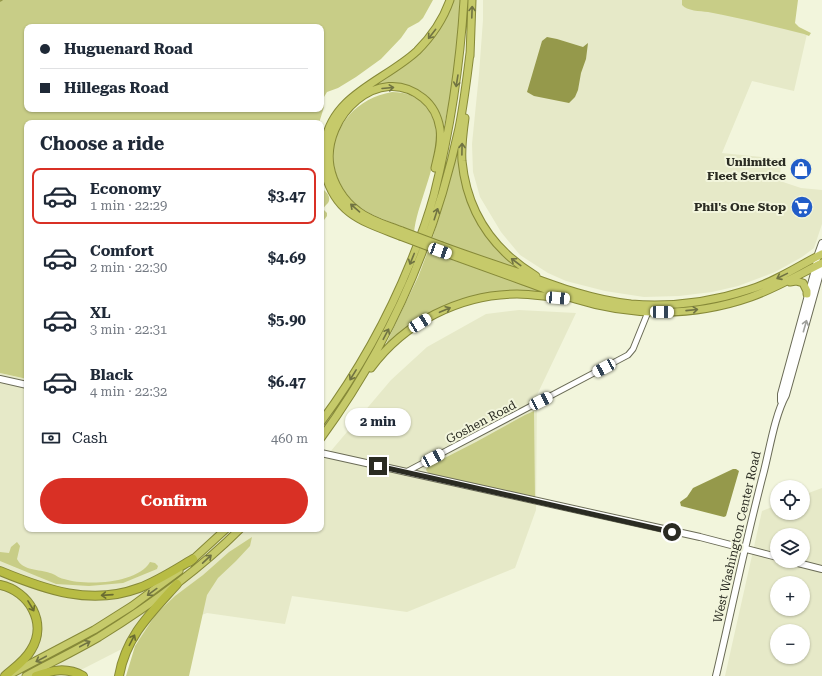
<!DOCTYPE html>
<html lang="en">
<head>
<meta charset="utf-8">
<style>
	:root { --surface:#fff; --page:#f2f2f3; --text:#1f2937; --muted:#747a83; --line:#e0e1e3; --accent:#d93025 }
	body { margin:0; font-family:"Roboto Serif",serif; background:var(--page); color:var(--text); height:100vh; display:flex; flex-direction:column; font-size:15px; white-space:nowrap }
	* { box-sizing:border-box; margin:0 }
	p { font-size:13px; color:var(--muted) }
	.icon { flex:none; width:22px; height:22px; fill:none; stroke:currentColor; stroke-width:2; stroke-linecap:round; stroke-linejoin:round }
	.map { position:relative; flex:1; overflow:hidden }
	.details { position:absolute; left:24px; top:120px; width:300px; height:412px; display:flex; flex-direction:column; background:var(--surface); border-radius:8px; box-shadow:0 1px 3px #0004 }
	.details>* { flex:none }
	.guide { position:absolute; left:24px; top:24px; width:300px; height:88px; border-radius:8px; box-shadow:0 1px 3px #0004; display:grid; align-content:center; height:88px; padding:0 16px; background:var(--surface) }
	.fabs { position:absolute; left:770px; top:480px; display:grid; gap:8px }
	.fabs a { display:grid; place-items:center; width:40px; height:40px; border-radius:50%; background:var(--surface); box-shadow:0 1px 3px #0004; font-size:20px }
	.end { position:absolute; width:18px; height:18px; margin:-9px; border:5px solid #2a2b22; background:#fff; box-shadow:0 0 0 2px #fff }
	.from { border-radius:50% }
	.bubble { position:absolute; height:28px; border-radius:14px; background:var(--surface); box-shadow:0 1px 3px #0004; font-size:13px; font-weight:700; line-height:28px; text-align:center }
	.car { position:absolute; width:12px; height:24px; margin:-12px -6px; border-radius:5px; box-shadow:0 0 3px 1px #0007; background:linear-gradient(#fff 24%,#345 0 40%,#fff 0 76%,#345 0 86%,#fff 0) }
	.guide b { display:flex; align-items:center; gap:14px; height:38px; font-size:15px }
	.guide b+b { border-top:1px solid var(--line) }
	.guide i { width:10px; height:10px; background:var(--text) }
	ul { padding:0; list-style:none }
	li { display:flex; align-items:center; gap:12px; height:56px; margin:0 8px 6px; padding:0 8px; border:2px solid transparent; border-radius:8px }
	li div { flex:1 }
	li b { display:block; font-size:15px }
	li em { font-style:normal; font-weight:700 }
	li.active { border-color:var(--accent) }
	li>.icon { width:36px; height:36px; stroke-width:1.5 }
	h2 { padding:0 16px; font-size:18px; line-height:48px }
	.pay { display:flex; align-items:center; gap:10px; height:44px; padding:0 16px; font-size:15px }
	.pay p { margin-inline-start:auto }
	.button { display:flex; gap:8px; margin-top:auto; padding:8px 16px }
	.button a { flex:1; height:46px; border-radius:24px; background:var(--accent); color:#fff; font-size:16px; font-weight:700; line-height:46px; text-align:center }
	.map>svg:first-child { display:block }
	.built { fill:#e6e9c8; fill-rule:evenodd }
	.green { fill:#c8cd87; fill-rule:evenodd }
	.water { fill:#95994b }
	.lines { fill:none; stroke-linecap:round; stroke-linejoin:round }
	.stream { stroke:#95994b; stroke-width:1.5 }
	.tertiary-casing { stroke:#6a6b56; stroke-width:7 }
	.secondary-casing { stroke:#6a6b56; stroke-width:8 }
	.trunk-casing { stroke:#868938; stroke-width:9 }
	.motorway-casing { stroke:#868938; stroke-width:10 }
	.tertiary { stroke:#fff; stroke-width:5 }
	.secondary { stroke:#fff; stroke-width:6 }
	.trunk { stroke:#c6ca6a; stroke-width:7 }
	.motorway { stroke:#b8bc44; stroke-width:8 }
	.trunk-bridge-casing { stroke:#868938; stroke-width:9; stroke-linecap:butt }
	.trunk-bridge { stroke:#c6ca6a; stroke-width:7 }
	.oneway { stroke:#707342 }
	.oneway2 { stroke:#9fa09c }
	.oneway3 { stroke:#6a6c31 }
	.route { stroke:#2a2b22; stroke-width:5 }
	.labels { text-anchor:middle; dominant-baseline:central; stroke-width:4; stroke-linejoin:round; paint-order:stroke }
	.poi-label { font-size:12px; font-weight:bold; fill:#2a2b22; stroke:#f2f5dc; text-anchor:end }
	.street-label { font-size:12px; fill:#2a2b22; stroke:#f2f5dc }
</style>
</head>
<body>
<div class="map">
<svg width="822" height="676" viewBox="0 0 822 676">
	<rect width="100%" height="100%" fill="#f2f5dc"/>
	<path class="built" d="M483 0H686L807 34 794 91 752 81 722 153 781 159 780 181 801 188 822 190V224L814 248 802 257 775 272 738 286 712 292 679 296 644 297 605 291 566 281 548 273 520 255 501 232 480 197 473 172 472 144 479 74 483 20Z
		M519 310 576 313 537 395 536 510 515 568 407 612 292 596 285 624 207 613 157 631 69 676H0V373L27 379V529H321V449L330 452 391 380 427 347 486 314Z
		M822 488V676H725L762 511 777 505V513H803V495ZM777 535H803V561H777ZM777 583H803V609H777ZM777 631H803V657H777Z"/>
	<path class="green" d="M0 0H433L423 18 419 22 408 28 401 38 381 59 356 77 338 88 327 92 324 97V107L319 123H27V379L0 373ZM27 27H321V109H27Z
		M454 0H460L456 57 450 98 443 131C443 102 417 81 389 84 383 84 377 86 371 88 408 64 439 44 454 0Z
		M682 0H798L795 23 799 27 811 33 809 36 804 34C772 26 740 18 708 12 700 11 687 11 682 5Z
		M392 92C405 92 417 96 425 106 455 138 417 196 414 233 407 230 402 226 395 224 379 217 362 212 350 198 314 157 340 101 392 92Z
		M459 143 469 202 518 269 432 240 447 189Z
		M321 188C326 191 332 197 328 203 326 205 324 207 323 209L327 213V216L321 224Z
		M428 251 537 290 536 293 464 301 388 345 386 344 418 277Z
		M534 411 535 499 431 476 426 470 427 467 429 466 476 442 525 415Z
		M252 537 250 546 236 561 218 578 207 595 189 676H126L135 646 156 614 175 596 203 575 229 552Z
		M17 542 20 546 17 559C23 571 39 569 50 573 55 574 58 578 64 579 86 586 137 584 150 562L155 563 158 566 157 569 123 583 89 586 56 584 0 561V552L9 553 11 547Z"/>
	<path class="water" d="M547 37 557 39 583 47 588 43 586 59 581 73 578 90 575 97 569 103 534 96 527 92 542 41Z
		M733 469H736L739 471 726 516 724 517 681 506 680 502 687 497 693 488Z"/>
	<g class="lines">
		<path class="stream" d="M0 1 2 0"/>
		<g class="tertiary-casing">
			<path id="tertiary" d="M406 472 628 355 633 349 648 312"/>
		</g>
		<g class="secondary-casing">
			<path id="secondary" d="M0 379 27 385
				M781 401V394L816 266 817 257 822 243
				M321 453 700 537 777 557
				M790 561 822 569
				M716 676C732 608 746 539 764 471 770 447 775 415 786 395L822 266"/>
		</g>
		<g class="trunk-casing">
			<path id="trunk" d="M470 56 472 0
				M465 118C463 132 461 147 462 161 467 212 493 250 536 276
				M402 231C387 225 371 221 358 211 343 200 333 183 330 166 322 117 379 62 423 98 433 106 438 116 440 129 442 142 438 155 435 168
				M400 236C364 222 336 215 325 173 323 163 323 152 325 142 333 94 386 80 417 51 432 36 443 20 450 0
				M442 246C469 256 496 265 523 274 558 287 593 300 631 304 670 307 711 302 748 290 775 282 798 266 822 254
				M440 251C468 261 496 271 523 281 540 287 557 294 575 299 632 317 694 317 751 297 776 288 798 275 822 263
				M790 282 796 281 803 283 807 291V294
				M371 368C404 323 460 294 517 294 532 294 547 297 563 298
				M321 422C358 372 388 318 411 261 420 239 428 217 434 195 450 131 460 66 464 0
				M321 438C389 345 435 240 459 128 464 103 467 78 470 53
				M190 562 226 529
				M7 676 94 630 132 606 179 571
				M26 676C50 663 75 651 99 637 149 606 198 571 240 529"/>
		</g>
		<g class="motorway-casing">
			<path id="motorway" d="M0 571C46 590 91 606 139 588 158 581 176 569 193 559
				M0 585C29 591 48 623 31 650 25 661 14 668 5 676
				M36 676C52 670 67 667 83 676
				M119 676C126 636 151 613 177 584"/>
		</g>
		<use href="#tertiary" class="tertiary"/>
		<use href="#secondary" class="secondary"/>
		<use href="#trunk" class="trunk"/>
		<use href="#motorway" class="motorway"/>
		<g class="trunk-bridge-casing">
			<path id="trunk-bridge" d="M402 231 442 246
				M400 236 440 251"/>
		</g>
		<use href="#trunk-bridge" class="trunk-bridge"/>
	</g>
	<defs><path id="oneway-shaft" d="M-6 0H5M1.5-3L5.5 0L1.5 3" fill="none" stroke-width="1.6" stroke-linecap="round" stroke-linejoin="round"/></defs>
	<g class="oneway">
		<use href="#oneway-shaft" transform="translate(472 12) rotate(-88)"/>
		<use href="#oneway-shaft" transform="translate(432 34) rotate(128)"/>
		<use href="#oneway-shaft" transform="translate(457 81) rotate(99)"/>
		<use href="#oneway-shaft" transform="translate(388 88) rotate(-5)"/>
		<use href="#oneway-shaft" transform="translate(462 149) rotate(-89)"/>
		<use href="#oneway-shaft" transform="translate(355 208) rotate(-139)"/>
		<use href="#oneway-shaft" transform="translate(436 214) rotate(-72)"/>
		<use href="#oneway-shaft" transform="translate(412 259) rotate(112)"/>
		<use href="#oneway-shaft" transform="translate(516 262) rotate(-143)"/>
		<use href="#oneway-shaft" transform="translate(782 276) rotate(154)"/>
		<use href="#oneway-shaft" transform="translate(445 310) rotate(-23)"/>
		<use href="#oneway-shaft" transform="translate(692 310) rotate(-6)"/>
		<use href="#oneway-shaft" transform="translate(386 334) rotate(-62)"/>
		<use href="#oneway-shaft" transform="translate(353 375) rotate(122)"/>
		<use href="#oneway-shaft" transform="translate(207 559) rotate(-43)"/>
		<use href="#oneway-shaft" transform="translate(152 592) rotate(144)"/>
		<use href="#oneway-shaft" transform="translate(85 644) rotate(-28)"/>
		<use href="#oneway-shaft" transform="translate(41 659) rotate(152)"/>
	</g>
	<use class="oneway2" href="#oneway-shaft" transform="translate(805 326) rotate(-74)"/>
	<g class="oneway3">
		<use href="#oneway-shaft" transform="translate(107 595) rotate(176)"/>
		<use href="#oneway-shaft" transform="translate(31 606) rotate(59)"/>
		<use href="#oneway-shaft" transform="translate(132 640) rotate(-63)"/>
	</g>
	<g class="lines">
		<path class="route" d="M378 466 672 532"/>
	</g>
	<defs>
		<g id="shop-disc" transform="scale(1.15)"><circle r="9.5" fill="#215cc8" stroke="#f2f5dc"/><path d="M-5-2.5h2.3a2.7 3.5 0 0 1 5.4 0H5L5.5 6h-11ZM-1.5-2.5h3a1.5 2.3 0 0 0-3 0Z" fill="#fff"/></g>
		<g id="supermarket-disc" transform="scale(1.15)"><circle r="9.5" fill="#215cc8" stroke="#f2f5dc"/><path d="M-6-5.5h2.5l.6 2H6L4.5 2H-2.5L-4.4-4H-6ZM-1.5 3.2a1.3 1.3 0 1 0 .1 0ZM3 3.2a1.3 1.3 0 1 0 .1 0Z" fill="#fff"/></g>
	</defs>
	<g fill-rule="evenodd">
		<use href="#shop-disc" x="801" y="169"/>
		<use href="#supermarket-disc" x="802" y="207"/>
	</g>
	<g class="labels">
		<g class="poi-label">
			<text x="786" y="162">Unlimited<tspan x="786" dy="14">Fleet Service</tspan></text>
			<text x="786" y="207">Phil's One Stop</text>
		</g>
		<g class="street-label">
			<text transform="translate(481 422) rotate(-28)">Goshen Road</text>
			<text transform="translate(737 537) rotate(-77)">West Washington Center Road</text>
		</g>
	</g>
</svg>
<div class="fabs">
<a><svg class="icon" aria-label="locate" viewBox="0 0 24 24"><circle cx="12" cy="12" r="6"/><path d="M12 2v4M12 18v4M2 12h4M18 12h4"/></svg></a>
<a><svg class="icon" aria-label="layers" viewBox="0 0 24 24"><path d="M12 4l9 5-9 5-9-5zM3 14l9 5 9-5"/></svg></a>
<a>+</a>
<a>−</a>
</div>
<i class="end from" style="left:672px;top:532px"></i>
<i class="end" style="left:378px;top:466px"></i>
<div class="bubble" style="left:345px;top:408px;width:66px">2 min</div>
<i class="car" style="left:440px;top:251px;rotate:110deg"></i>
<i class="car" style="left:558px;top:298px;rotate:95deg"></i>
<i class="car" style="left:662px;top:312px;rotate:91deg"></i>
<i class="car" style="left:420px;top:323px;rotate:58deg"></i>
<i class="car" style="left:604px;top:368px;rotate:242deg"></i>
<i class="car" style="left:541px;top:401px;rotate:63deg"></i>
<i class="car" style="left:433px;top:458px;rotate:62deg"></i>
<div class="guide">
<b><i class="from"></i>Huguenard Road</b>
<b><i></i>Hillegas Road</b>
</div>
<section class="details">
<h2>Choose a ride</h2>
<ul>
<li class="active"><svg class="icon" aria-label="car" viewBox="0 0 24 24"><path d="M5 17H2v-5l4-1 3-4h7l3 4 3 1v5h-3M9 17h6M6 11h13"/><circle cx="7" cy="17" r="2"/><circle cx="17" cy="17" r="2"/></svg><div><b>Economy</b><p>1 min · 22:29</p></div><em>$3.47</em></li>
<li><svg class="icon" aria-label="car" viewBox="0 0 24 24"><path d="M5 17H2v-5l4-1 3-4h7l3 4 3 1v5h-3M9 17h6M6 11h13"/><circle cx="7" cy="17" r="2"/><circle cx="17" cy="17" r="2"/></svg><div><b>Comfort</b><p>2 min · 22:30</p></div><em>$4.69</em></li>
<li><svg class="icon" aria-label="car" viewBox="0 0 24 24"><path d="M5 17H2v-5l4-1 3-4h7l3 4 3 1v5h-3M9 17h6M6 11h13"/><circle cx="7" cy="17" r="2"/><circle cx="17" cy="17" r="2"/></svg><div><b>XL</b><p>3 min · 22:31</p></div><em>$5.90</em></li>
<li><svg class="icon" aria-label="car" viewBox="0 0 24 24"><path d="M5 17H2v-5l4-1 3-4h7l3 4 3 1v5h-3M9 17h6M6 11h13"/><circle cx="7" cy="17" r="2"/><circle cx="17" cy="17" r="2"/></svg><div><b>Black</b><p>4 min · 22:32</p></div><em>$6.47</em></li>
</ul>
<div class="pay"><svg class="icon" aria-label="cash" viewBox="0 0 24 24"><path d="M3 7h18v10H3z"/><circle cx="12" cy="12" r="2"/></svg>Cash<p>460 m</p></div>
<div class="button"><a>Confirm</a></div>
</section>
</div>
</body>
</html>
